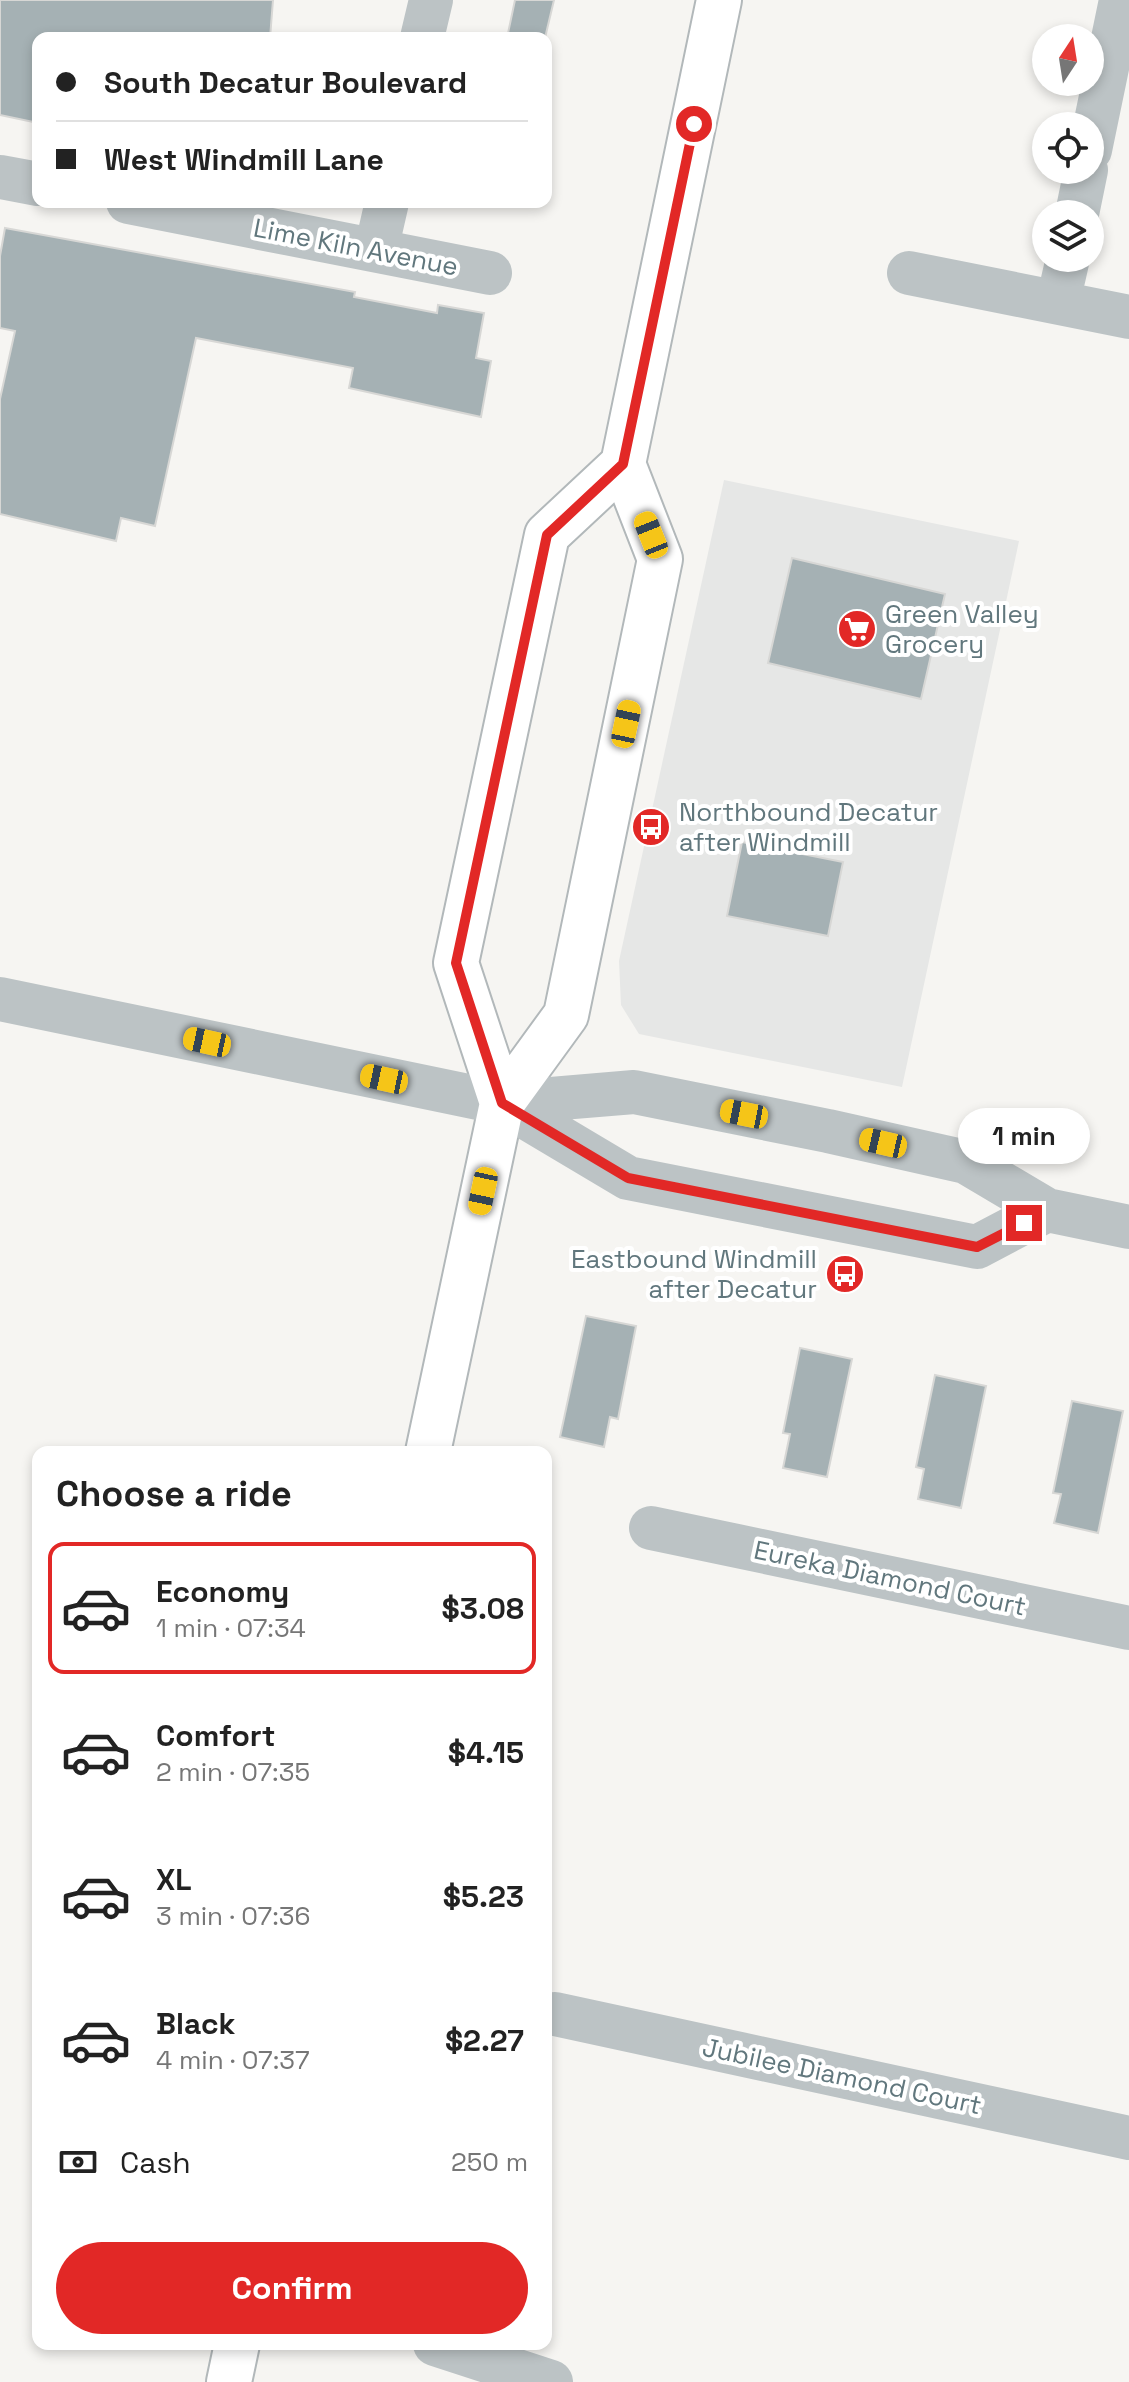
<!DOCTYPE html>
<html lang="en">
<head>
<meta charset="utf-8">
<style>
	:root { --surface:#fff; --page:#f2f2f2; --text:#222; --muted:#767676; --line:#e0e0e0; --accent:#e22826 }
	body { margin:0; font-family:"Space Grotesk",sans-serif; background:var(--page); color:var(--text); height:100vh; display:flex; flex-direction:column; font-size:30px; white-space:nowrap }
	* { box-sizing:border-box; margin:0 }
	p { font-size:26px; color:var(--muted) }
	.icon { flex:none; width:44px; height:44px; fill:none; stroke:currentColor; stroke-width:2; stroke-linecap:round; stroke-linejoin:round }
	.map { position:relative; flex:1; overflow:hidden }
	.side { position:absolute; left:32px; top:1446px; width:520px; height:904px; display:flex; flex-direction:column; background:var(--surface); border-radius:16px; box-shadow:0 4px 12px #0003 }
	.side>* { flex:none }
	.hud { position:absolute; left:32px; top:32px; width:520px; height:176px; border-radius:16px; box-shadow:0 4px 12px #0003; display:grid; align-content:center; height:176px; padding:0 24px; background:var(--surface) }
	.needle { width:52px; rotate:12deg }
	.controls { position:absolute; left:1032px; top:24px; display:grid; gap:16px }
	.controls a { display:grid; place-items:center; width:72px; height:72px; border-radius:50%; background:var(--surface); box-shadow:0 4px 12px #0003; font-size:40px }
	.end { position:absolute; width:36px; height:36px; margin:-18px; border:10px solid #e22826; background:#fff; box-shadow:0 0 0 4px #fff }
	.from { border-radius:50% }
	.bubble { position:absolute; height:56px; border-radius:28px; background:var(--surface); box-shadow:0 4px 12px #0003; font-size:26px; font-weight:700; line-height:56px; text-align:center }
	.car { position:absolute; width:24px; height:48px; margin:-24px -12px; border-radius:10px; box-shadow:0 0 6px 2px #0007; background:linear-gradient(#f5c518 24%,#345 0 40%,#f5c518 0 76%,#345 0 86%,#f5c518 0) }
	.hud b { display:flex; align-items:center; gap:28px; height:76px; font-size:30px }
	.hud b+b { border-top:2px solid var(--line) }
	.hud i { width:20px; height:20px; background:var(--text) }
	ul { padding:0; list-style:none }
	li { display:flex; align-items:center; gap:24px; height:132px; margin:0 16px 12px; padding:0 8px; border:4px solid transparent; border-radius:16px }
	li div { flex:1 }
	li b { display:block; font-size:30px }
	li em { font-style:normal; font-weight:700 }
	li.on { border-color:var(--accent) }
	li>.icon { width:72px; height:72px; stroke-width:1.5 }
	h2 { padding:0 24px; font-size:36px; line-height:96px }
	.pay { display:flex; align-items:center; gap:20px; height:88px; padding:0 24px; font-size:30px }
	.pay p { margin-inline-start:auto }
	.primary-button { display:flex; gap:16px; margin-top:auto; padding:16px 24px }
	.primary-button a { flex:1; height:92px; border-radius:48px; background:var(--accent); color:#fff; font-size:32px; font-weight:700; line-height:92px; text-align:center }
	.map>svg:first-child { display:block }
	.built { fill:#e6e7e6 }
	.building { fill:#a5b1b4; stroke:#d7d7d5; stroke-width:2 }
	.lines { fill:none; stroke-linecap:round; stroke-linejoin:round }
	.major-casing { stroke:#b2b8ba; stroke-width:48 }
	.minor { stroke:#bcc3c5; stroke-width:44 }
	.major { stroke:#fff; stroke-width:44 }
	.route { stroke:#e22826; stroke-width:10 }
	.labels { text-anchor:middle; dominant-baseline:central; stroke-width:8; stroke-linejoin:round; paint-order:stroke }
	.street-label { font-size:26px; fill:#61777d; stroke:#fff }
	.poi-label { font-size:26px; fill:#61777d; stroke:#fff; text-anchor:start }
</style>
</head>
<body>
<div class="map">
<svg width="1129" height="2382" viewBox="0 0 1129 2382">
	<rect width="100%" height="100%" fill="#f6f5f2"/>
	<path class="built" d="M724 480 1019 541 902 1087 639 1034 621 1005 619 961Z"/>
	<path class="building" d="M0 0H273L270 38H38V123L0 115Z
		M515 0H554L545 38H507Z
		M5 228 355 292 354 297 437 313 438 305 484 313 476 358 491 361 481 417 349 388 353 368 196 338 155 526 121 518 116 541 0 514V399L15 331 0 328V256Z
		M792 558 945 594 921 699 768 663Z
		M742 842 843 862 828 936 727 916Z
		M586 1316 636 1326 618 1419 610 1417 604 1447 560 1437Z
		M800 1348 852 1359 827 1477 783 1468 790 1434 783 1433Z
		M935 1375 986 1386 961 1508 918 1499 924 1469 916 1467Z
		M1072 1401 1123 1411 1098 1533 1054 1523 1061 1494 1053 1493Z"/>
	<g class="lines">
		<g class="major-casing">
			<path id="major" d="M502 1103 456 963 547 535 623 464
				M428 1452 502 1103 566 1015 660 559 623 464 719 0
				M229 2382 237 2344"/>
		</g>
		<path class="minor" d="M422 38 431 0
			M1090 150 1121 0
			M0 177 38 184
			M128 202 490 273
			M1077 214 1086 170
			M376 250 387 202
			M909 273 1129 317
			M1058 302 1068 258
			M0 999 502 1103 634 1092 828 1131 966 1162 1047 1210 1129 1227
			M502 1103 628 1178 977 1247 1047 1210
			M651 1528 1129 1628
			M555 2014 1129 2138
			M435 2344 551 2382"/>
		<use href="#major" class="major"/>
	</g>
	<g class="lines">
		<path class="route" d="M694 124 623 464 547 535 456 963 502 1103 628 1178 977 1247 1024 1223"/>
	</g>
	<defs>
		<g id="supermarket-disc" transform="scale(2)"><circle r="9.5" fill="#e22826" stroke="#fff"/><path d="M-6-5.5h2.5l.6 2H6L4.5 2H-2.5L-4.4-4H-6ZM-1.5 3.2a1.3 1.3 0 1 0 .1 0ZM3 3.2a1.3 1.3 0 1 0 .1 0Z" fill="#fff"/></g>
		<g id="bus-disc" transform="scale(2)"><circle r="9.5" fill="#e22826" stroke="#fff"/><path d="M-5-6H5V4H4V6H2V4H-2V6H-4V4H-5ZM-3.5-4V0h7V-4ZM-3.5 1.2v1.5H-2V1.2ZM2 1.2v1.5H3.5V1.2Z" fill="#fff"/></g>
	</defs>
	<g fill-rule="evenodd">
		<use href="#supermarket-disc" x="857" y="629"/>
		<use href="#bus-disc" x="651" y="827"/>
		<use href="#bus-disc" x="845" y="1274"/>
	</g>
	<g class="labels">
		<g class="street-label">
			<text transform="translate(356 247) rotate(11)">Lime Kiln Avenue</text>
			<text transform="translate(890 1578) rotate(12)">Eureka Diamond Court</text>
			<text transform="translate(842 2076) rotate(12)">Jubilee Diamond Court</text>
		</g>
		<g class="poi-label">
			<text x="885" y="614">Green Valley<tspan x="885" dy="30">Grocery</tspan></text>
			<text x="679" y="812">Northbound Decatur<tspan x="679" dy="30">after Windmill</tspan></text>
			<text x="817" y="1259" text-anchor="end">Eastbound Windmill<tspan x="817" dy="30">after Decatur</tspan></text>
		</g>
	</g>
</svg>
<div class="controls">
<a><svg class="needle" viewBox="-14 -14 28 28"><path d="M0-13l5 13h-10z" fill="#e53935"/><path d="M0 13l5-13h-10z" fill="#767676"/></svg></a>
<a><svg class="icon" aria-label="locate" viewBox="0 0 24 24"><circle cx="12" cy="12" r="6"/><path d="M12 2v4M12 18v4M2 12h4M18 12h4"/></svg></a>
<a><svg class="icon" aria-label="layers" viewBox="0 0 24 24"><path d="M12 4l9 5-9 5-9-5zM3 14l9 5 9-5"/></svg></a>
</div>
<i class="end from" style="left:694px;top:124px"></i>
<i class="end" style="left:1024px;top:1223px"></i>
<div class="bubble" style="left:958px;top:1108px;width:132px">1 min</div>
<i class="car" style="left:651px;top:535px;rotate:338deg"></i>
<i class="car" style="left:626px;top:724px;rotate:12deg"></i>
<i class="car" style="left:207px;top:1042px;rotate:282deg"></i>
<i class="car" style="left:384px;top:1079px;rotate:282deg"></i>
<i class="car" style="left:744px;top:1114px;rotate:281deg"></i>
<i class="car" style="left:883px;top:1143px;rotate:283deg"></i>
<i class="car" style="left:483px;top:1191px;rotate:192deg"></i>
<div class="hud">
<b><i class="from"></i>South Decatur Boulevard</b>
<b><i></i>West Windmill Lane</b>
</div>
<section class="side">
<h2>Choose a ride</h2>
<ul>
<li class="on"><svg class="icon" aria-label="car" viewBox="0 0 24 24"><path d="M5 17H2v-5l4-1 3-4h7l3 4 3 1v5h-3M9 17h6M6 11h13"/><circle cx="7" cy="17" r="2"/><circle cx="17" cy="17" r="2"/></svg><div><b>Economy</b><p>1 min · 07:34</p></div><em>$3.08</em></li>
<li><svg class="icon" aria-label="car" viewBox="0 0 24 24"><path d="M5 17H2v-5l4-1 3-4h7l3 4 3 1v5h-3M9 17h6M6 11h13"/><circle cx="7" cy="17" r="2"/><circle cx="17" cy="17" r="2"/></svg><div><b>Comfort</b><p>2 min · 07:35</p></div><em>$4.15</em></li>
<li><svg class="icon" aria-label="car" viewBox="0 0 24 24"><path d="M5 17H2v-5l4-1 3-4h7l3 4 3 1v5h-3M9 17h6M6 11h13"/><circle cx="7" cy="17" r="2"/><circle cx="17" cy="17" r="2"/></svg><div><b>XL</b><p>3 min · 07:36</p></div><em>$5.23</em></li>
<li><svg class="icon" aria-label="car" viewBox="0 0 24 24"><path d="M5 17H2v-5l4-1 3-4h7l3 4 3 1v5h-3M9 17h6M6 11h13"/><circle cx="7" cy="17" r="2"/><circle cx="17" cy="17" r="2"/></svg><div><b>Black</b><p>4 min · 07:37</p></div><em>$2.27</em></li>
</ul>
<div class="pay"><svg class="icon" aria-label="cash" viewBox="0 0 24 24"><path d="M3 7h18v10H3z"/><circle cx="12" cy="12" r="2"/></svg>Cash<p>250 m</p></div>
<div class="primary-button"><a>Confirm</a></div>
</section>
</div>
</body>
</html>
